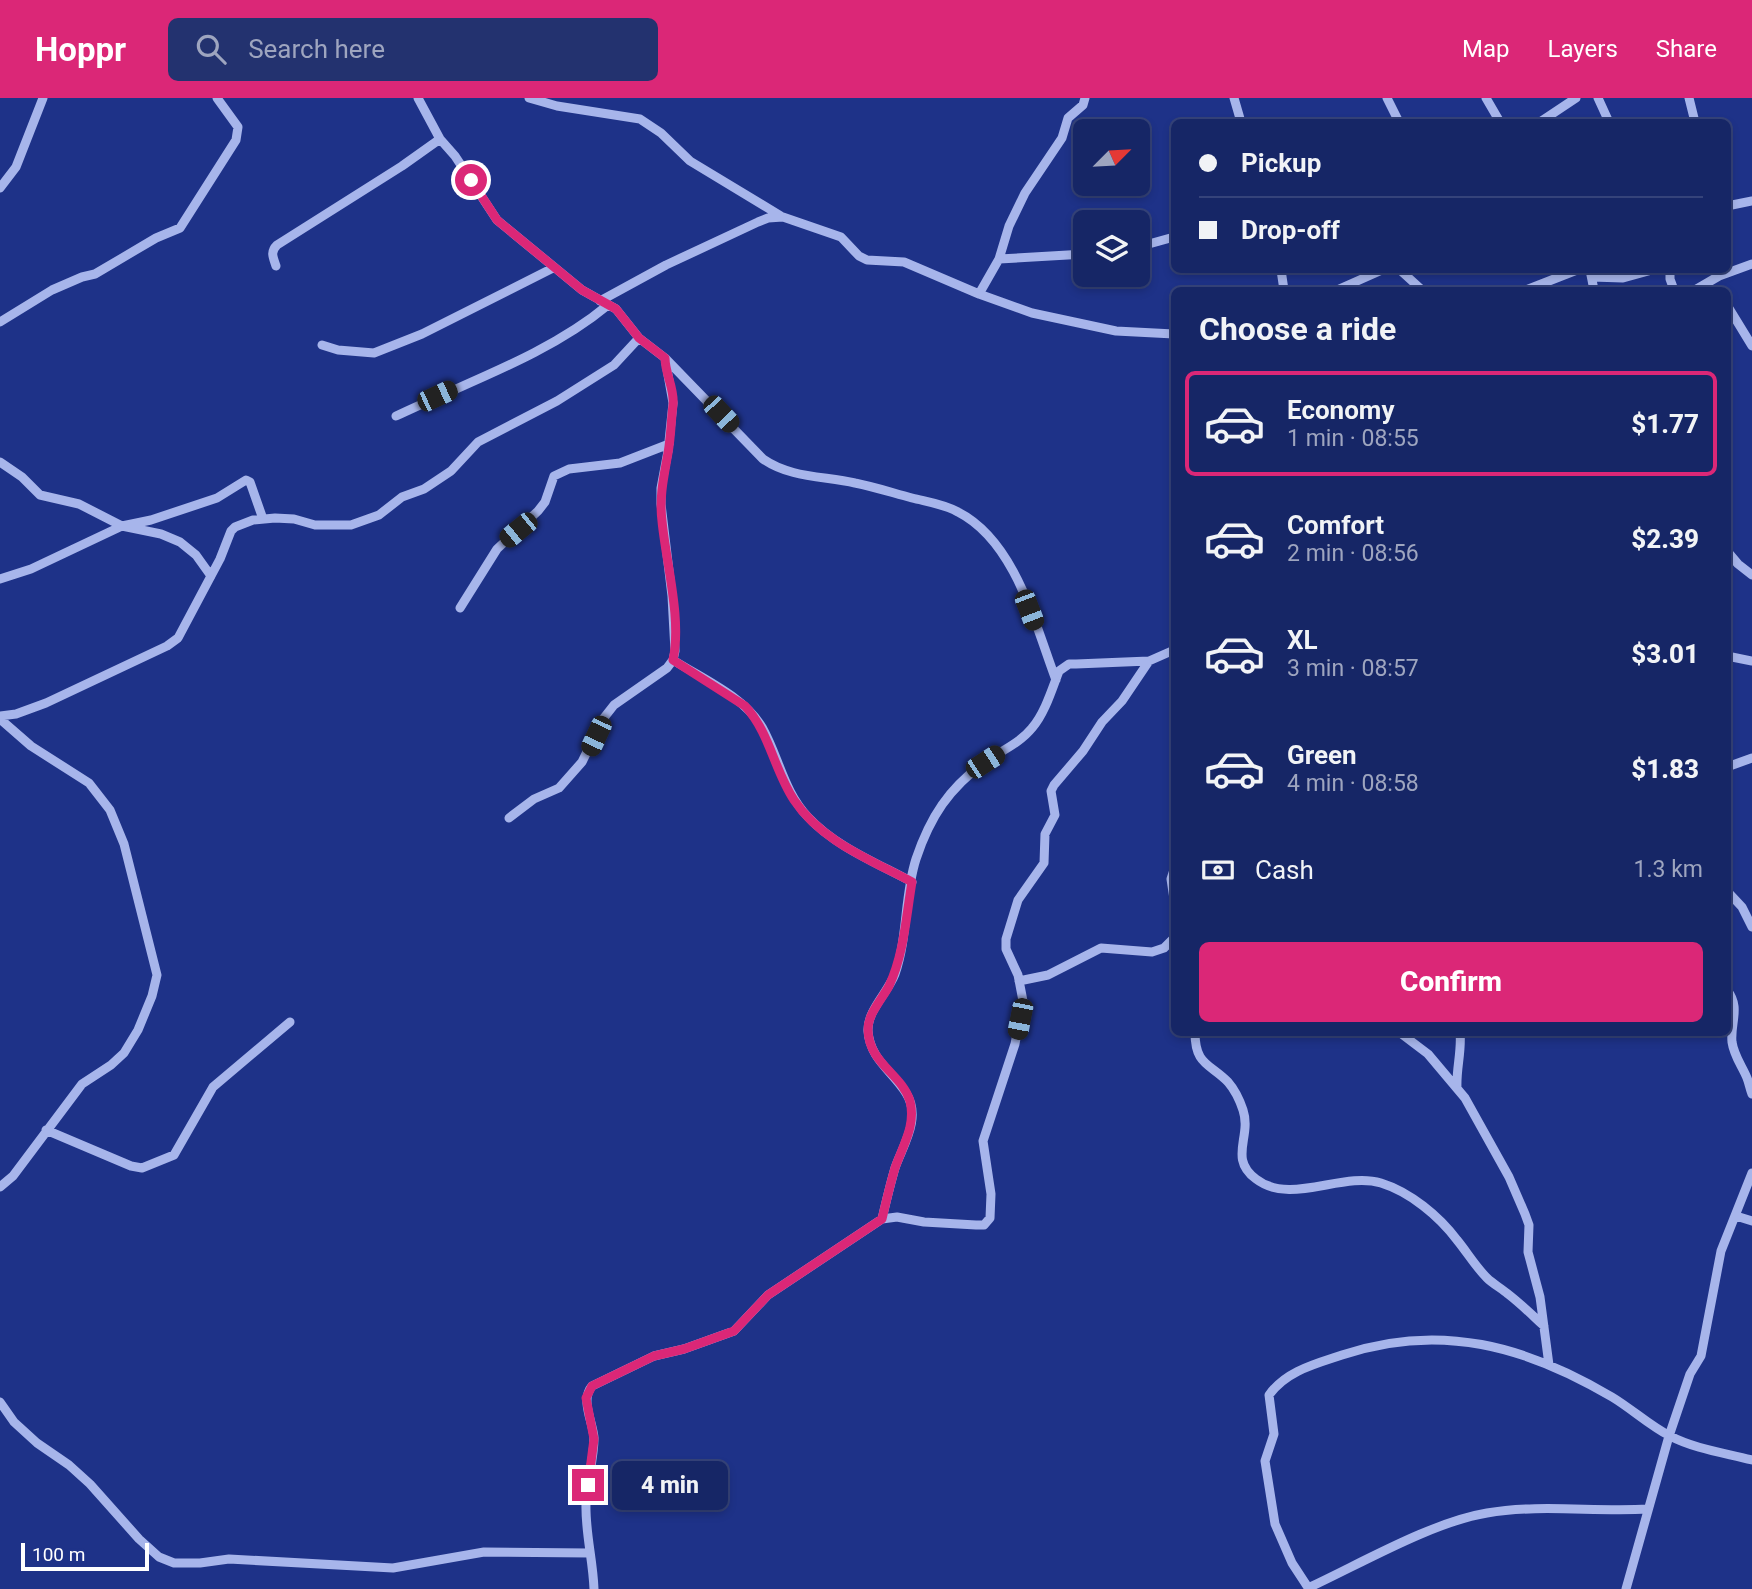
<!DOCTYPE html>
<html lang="en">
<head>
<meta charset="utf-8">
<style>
	:root { --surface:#162666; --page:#23326f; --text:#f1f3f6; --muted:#9ea5bf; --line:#35437a; --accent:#db2777 }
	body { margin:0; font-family:Roboto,sans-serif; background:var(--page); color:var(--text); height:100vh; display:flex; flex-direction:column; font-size:26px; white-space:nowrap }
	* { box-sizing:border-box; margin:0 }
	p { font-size:23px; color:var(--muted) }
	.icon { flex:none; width:38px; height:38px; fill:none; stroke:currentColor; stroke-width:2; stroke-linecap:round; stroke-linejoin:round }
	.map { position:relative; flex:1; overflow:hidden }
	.sheet { position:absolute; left:1171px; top:189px; width:560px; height:749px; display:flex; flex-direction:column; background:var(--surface); border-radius:10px; box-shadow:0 4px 10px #0003,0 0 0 2px var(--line) }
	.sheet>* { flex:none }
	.top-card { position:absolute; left:1171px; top:21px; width:560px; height:154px; border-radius:10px; box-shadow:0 4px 10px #0003,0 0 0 2px var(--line); display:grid; align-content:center; height:154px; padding:0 28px; background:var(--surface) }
	.needle { width:46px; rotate:66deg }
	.controls { position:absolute; left:1073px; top:21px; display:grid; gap:14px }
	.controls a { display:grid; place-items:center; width:77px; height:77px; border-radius:10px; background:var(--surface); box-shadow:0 4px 10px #0003,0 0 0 2px var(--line); font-size:35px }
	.scale { position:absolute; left:21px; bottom:18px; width:128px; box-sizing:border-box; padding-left:7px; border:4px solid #fff; border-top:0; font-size:19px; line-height:24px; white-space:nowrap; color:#fff; -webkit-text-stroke:5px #1e3288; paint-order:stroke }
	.end { position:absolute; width:32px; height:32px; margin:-16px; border:9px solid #db2777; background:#fff; box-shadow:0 0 0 4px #fff }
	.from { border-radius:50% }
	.bubble { position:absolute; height:49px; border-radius:10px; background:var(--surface); box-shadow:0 4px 10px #0003,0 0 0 2px var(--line); font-size:23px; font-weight:800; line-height:49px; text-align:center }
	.car { position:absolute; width:21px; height:42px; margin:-21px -10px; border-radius:9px; box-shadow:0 0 5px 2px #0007; background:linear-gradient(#222 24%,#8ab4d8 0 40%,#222 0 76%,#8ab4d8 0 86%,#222 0) }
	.top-card b { display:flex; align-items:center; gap:24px; height:66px; font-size:26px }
	.top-card b+b { border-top:2px solid var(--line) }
	.top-card i { width:18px; height:18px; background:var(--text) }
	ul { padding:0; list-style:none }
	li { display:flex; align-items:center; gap:21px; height:105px; margin:0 14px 10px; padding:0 14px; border:4px solid transparent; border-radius:10px }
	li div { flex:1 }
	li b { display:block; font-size:26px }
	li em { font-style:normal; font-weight:800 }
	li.on { border-color:var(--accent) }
	li>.icon { width:63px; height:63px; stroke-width:1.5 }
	h2 { padding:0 28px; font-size:32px; line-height:84px }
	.pay { display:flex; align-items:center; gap:18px; height:77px; padding:0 28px; font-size:26px }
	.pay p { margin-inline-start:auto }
	.button { display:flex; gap:14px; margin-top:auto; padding:14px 28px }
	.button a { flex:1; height:80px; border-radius:10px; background:var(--accent); color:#fff; font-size:28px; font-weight:800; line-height:80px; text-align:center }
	header { display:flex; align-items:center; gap:42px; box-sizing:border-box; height:98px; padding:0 35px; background:var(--accent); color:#fff }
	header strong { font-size:33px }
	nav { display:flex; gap:38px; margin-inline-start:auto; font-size:24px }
	.search { width:490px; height:63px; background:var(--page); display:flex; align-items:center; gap:18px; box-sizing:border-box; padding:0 24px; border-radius:10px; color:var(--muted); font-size:26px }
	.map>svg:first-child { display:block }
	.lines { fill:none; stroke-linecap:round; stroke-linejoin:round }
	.minor { stroke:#a7b5eb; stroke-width:9 }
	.route { stroke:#db2777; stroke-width:9 }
</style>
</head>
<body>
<header>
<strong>Hoppr</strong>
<div class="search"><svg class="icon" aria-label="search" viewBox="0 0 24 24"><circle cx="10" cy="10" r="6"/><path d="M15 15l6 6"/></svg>Search here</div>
<nav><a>Map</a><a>Layers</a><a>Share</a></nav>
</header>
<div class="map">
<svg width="1752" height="1491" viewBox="0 0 1752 1491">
	<rect width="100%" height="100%" fill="#1e3288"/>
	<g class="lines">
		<path class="minor" d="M418 0 440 41 455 58 497 122 582 192 616 211 639 240 665 260 763 361C790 380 824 378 855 385 875 389 893 395 912 400 928 404 944 406 958 414 1015 443 1035 526 1056 582
			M529 0 557 8 640 21 661 35 690 63 781 118
			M1234 0 1241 24
			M1387 0 1399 24
			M1486 0 1500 24
			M1598 0 1609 24
			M1689 0 1695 24
			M1540 24 1576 0
			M0 90 16 69 43 0
			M1727 108 1752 103
			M1138 149 1174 139
			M999 161 1085 156
			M276 168C273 159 270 154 277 147L402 68 440 41
			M1281 172 1284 192
			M1400 172 1422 192
			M1590 172 1594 192
			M1670 172V181L1674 192
			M1592 179 1623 180 1652 172
			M1337 192 1382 172
			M1526 192 1577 172
			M1695 192 1719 178 1752 166
			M979 196 999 161 1009 128 1025 95 1062 40 1068 20 1083 7 1085 0
			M600 203 666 167 758 124 768 120 783 119 841 139 859 158 867 162 904 164 979 196 1032 215 1116 233 1174 236
			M1727 207 1752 248
			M0 224 52 192 82 179 95 176 156 140 180 130 236 42 238 29 217 0
			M322 247 338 252 374 255 422 236 553 170
			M396 318C467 284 548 257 608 207
			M0 364 22 379 40 397 79 406 122 428 161 436 180 444 196 457 211 478
			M1727 453 1738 466 1752 477
			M0 481 31 471 122 428 151 422 217 400 246 382 250 384 263 421
			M460 510 497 451 538 413 545 404 554 378 569 371 620 365 669 346
			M1727 558 1752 563
			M673 562C703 581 743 598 762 629 779 659 784 694 808 719 836 749 877 765 912 784
			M0 618 16 616 46 605 167 548 178 540 220 461 231 433 235 429 253 422 275 420 294 421 315 427H351L379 417 402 399 424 391 451 373 478 344 557 303 614 267 639 240
			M0 621 31 648 89 685 110 712 124 746 157 877 152 898 138 932 124 955 111 967 82 986 13 1078 0 1089
			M1727 669 1752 660
			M509 720 534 701 559 690 582 664 603 621 614 607 667 570 673 562 675 553 672 498 661 406V390L668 353 673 305 665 260
			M1174 772 1171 781 1174 801
			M1727 793 1742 809 1752 829
			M1019 883 1048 877 1101 850 1152 854 1164 850 1174 840
			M1727 892C1741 909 1730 925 1732 944 1734 958 1742 968 1747 980 1749 985 1750 991 1752 996
			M1195 934C1195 967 1209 965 1228 984 1235 992 1240 1003 1243 1012 1252 1039 1228 1060 1256 1081 1291 1108 1342 1073 1381 1085 1410 1094 1439 1118 1457 1142 1467 1154 1475 1168 1487 1180 1493 1186 1501 1190 1508 1196 1521 1206 1532 1217 1544 1228
			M1399 934 1428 956 1465 1000 1509 1079 1525 1116 1529 1127 1528 1154 1540 1199 1549 1267
			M1457 990C1456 971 1462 953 1460 934
			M46 1032 131 1068 142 1070 174 1057 213 989 290 924
			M1736 1118 1752 1123
			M882 1121C886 1104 890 1087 895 1070 903 1047 922 1020 906 995 892 973 870 961 868 933 867 913 888 894 895 876 908 839 904 798 916 761 930 719 949 690 985 664 1001 653 1020 645 1032 630 1045 615 1052 591 1059 573L1069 566H1076L1149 563 1174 552
			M0 1304 14 1324 37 1345 69 1367 90 1386 139 1441 159 1459 174 1465H200L229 1461 393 1470 484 1454 589 1455
			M1308 1490C1360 1466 1432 1424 1487 1415 1539 1406 1594 1414 1648 1411
			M594 1491C593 1462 585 1434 586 1405 587 1383 594 1361 594 1340 593 1324 580 1302 592 1288L654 1258 684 1251 734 1233 768 1197 882 1121 897 1119 924 1124 976 1127H984L990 1120 991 1096 983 1043 1015 946 1023 903 1018 877 1006 851V841L1018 802 1044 765 1045 736 1055 717 1051 693 1054 687 1083 653 1102 624 1122 603 1149 563
			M1309 1491 1292 1465 1275 1426 1265 1363 1274 1336 1269 1297C1286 1273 1315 1266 1342 1257 1440 1224 1526 1248 1612 1299 1632 1311 1650 1328 1670 1338 1695 1351 1725 1355 1752 1362
			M1626 1491 1669 1338 1690 1276 1701 1258 1721 1153 1752 1075"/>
	</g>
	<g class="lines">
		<path class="route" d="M471 82 497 122 582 192 616 211 639 240 665 260C665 276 675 291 673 307 671 323 671 339 668 355 664 378 659 399 662 423 666 465 682 521 673 562L745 608C770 635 774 672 794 702 821 743 871 762 912 784 906 819 904 856 889 888 882 901 868 916 868 931 868 965 902 976 910 1003 916 1028 903 1047 895 1070 890 1087 886 1104 882 1121L768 1197 734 1233 684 1251 654 1258 592 1288 586 1300 594 1341 588 1387"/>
	</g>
</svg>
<div class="controls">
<a><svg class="needle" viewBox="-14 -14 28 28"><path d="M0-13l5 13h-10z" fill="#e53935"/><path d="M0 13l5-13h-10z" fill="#9ea5bf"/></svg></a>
<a><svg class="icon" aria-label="layers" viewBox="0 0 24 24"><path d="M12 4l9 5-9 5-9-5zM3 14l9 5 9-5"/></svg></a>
</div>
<div class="scale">100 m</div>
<i class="end from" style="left:471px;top:82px"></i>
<i class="end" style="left:588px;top:1387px"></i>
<div class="bubble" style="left:612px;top:1363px;width:116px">4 min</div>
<i class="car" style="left:437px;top:298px;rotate:65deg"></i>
<i class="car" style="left:721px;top:316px;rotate:137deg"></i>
<i class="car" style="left:518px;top:432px;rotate:231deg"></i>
<i class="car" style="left:1029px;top:512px;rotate:159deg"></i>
<i class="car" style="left:596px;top:638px;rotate:205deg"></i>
<i class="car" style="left:985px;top:664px;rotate:57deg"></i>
<i class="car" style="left:1020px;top:921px;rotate:191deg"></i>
<div class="top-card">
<b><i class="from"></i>Pickup</b>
<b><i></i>Drop-off</b>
</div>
<section class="sheet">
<h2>Choose a ride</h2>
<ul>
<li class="on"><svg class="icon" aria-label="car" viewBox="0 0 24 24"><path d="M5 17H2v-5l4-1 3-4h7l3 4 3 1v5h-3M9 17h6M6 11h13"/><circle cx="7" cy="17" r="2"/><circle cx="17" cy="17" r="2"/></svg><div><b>Economy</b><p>1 min · 08:55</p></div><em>$1.77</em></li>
<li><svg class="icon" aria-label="car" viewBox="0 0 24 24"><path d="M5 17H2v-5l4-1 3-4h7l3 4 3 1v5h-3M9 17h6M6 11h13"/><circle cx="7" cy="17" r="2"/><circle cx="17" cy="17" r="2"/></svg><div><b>Comfort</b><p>2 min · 08:56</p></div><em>$2.39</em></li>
<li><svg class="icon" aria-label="car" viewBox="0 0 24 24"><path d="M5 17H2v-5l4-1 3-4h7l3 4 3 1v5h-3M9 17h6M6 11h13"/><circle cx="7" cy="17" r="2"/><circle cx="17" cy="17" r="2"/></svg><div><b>XL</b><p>3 min · 08:57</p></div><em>$3.01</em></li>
<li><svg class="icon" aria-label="car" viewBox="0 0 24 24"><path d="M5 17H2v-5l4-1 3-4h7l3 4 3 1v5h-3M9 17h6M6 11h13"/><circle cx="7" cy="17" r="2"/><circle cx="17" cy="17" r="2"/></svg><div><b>Green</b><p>4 min · 08:58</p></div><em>$1.83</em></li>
</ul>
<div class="pay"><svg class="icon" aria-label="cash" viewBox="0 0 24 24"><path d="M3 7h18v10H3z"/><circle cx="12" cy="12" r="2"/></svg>Cash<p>1.3 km</p></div>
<div class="button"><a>Confirm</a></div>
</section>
</div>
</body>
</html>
